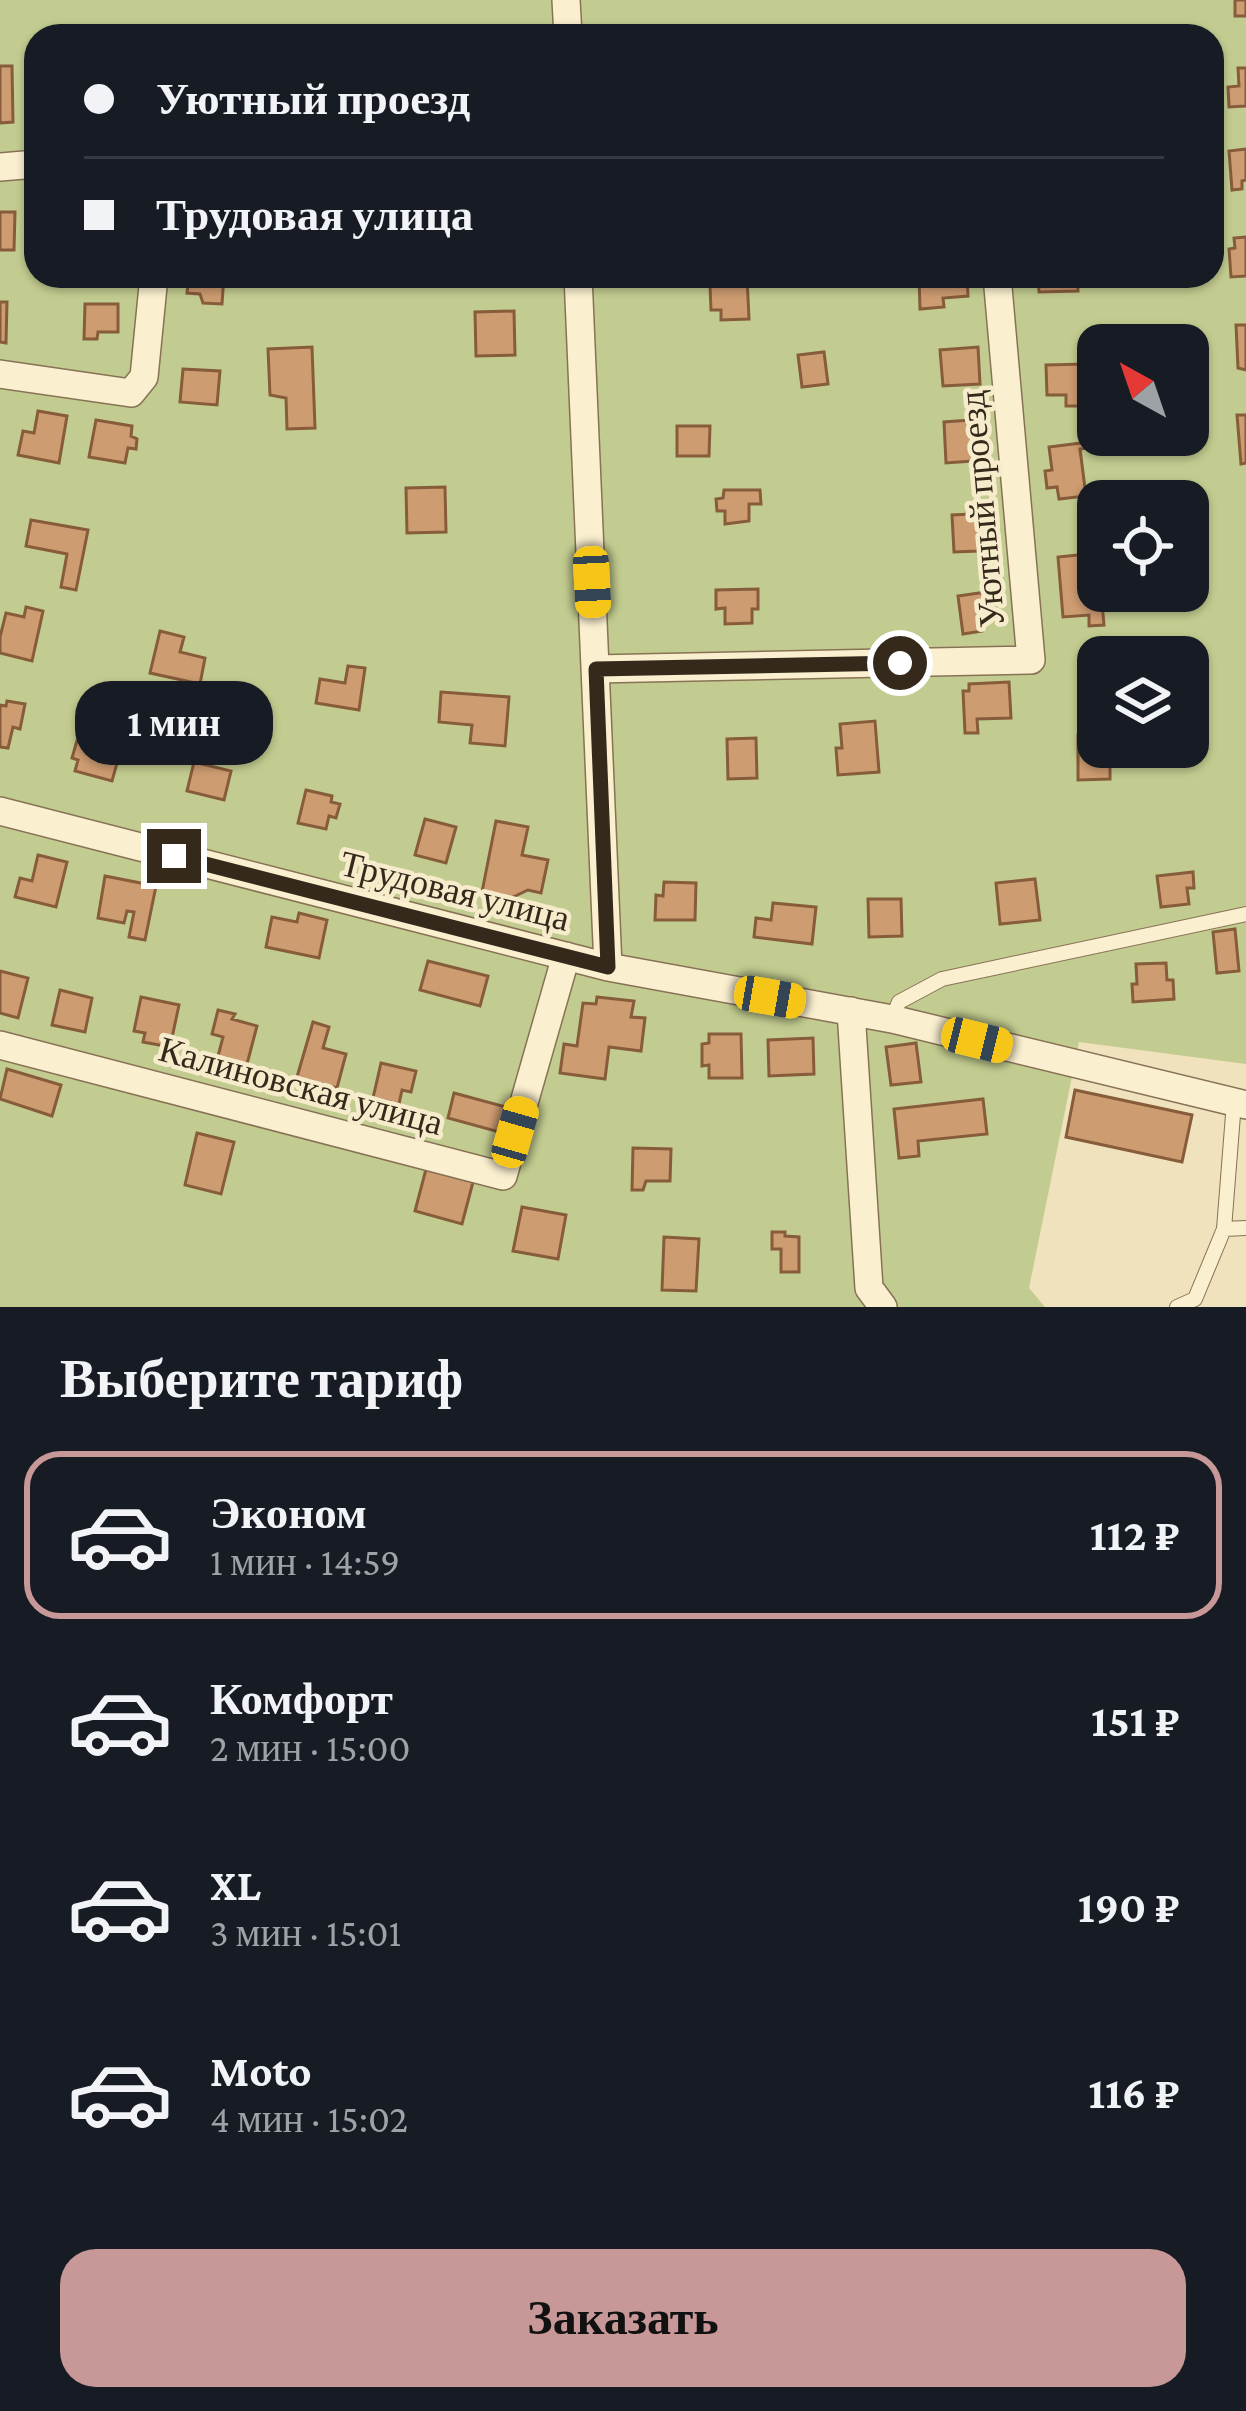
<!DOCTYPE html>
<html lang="ru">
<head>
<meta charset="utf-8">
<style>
	:root { --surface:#171b24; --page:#20242c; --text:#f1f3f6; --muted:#9ea1a6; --line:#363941; --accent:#c89898 }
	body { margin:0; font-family:"Crimson Pro",serif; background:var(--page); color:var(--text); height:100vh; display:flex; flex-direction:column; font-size:45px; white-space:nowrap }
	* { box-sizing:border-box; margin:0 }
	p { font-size:39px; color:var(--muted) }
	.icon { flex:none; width:66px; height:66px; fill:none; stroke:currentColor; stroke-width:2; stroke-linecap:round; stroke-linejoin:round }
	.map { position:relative; height:1307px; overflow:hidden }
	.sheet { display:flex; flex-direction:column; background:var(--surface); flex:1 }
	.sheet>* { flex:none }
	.banner { position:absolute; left:24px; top:24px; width:1200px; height:264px; border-radius:36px; box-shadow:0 3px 9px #0004; display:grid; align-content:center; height:264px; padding:0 60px; background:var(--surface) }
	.needle { width:78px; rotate:320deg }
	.buttons { position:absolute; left:1077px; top:324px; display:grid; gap:24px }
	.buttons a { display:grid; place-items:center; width:132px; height:132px; border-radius:24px; background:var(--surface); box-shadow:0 3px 9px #0004; font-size:60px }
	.end { position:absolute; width:54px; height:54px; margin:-27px; border:15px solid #35291b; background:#fff; box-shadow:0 0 0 6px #fff }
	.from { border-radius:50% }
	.bubble { position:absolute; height:84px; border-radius:36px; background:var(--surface); box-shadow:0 3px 9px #0004; font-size:39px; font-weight:700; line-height:84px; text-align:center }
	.car { position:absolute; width:36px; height:72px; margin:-36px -18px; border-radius:15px; box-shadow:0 0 9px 3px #0007; background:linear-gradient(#f5c518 24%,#345 0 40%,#f5c518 0 76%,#345 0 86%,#f5c518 0) }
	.banner b { display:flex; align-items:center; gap:42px; height:114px; font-size:45px }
	.banner b+b { border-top:3px solid var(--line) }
	.banner i { width:30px; height:30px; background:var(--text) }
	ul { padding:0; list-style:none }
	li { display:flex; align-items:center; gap:36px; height:168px; margin:0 24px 18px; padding:0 36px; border:6px solid transparent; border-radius:36px }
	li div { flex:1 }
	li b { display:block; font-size:45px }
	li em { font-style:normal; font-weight:700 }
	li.current { border-color:var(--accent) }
	li>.icon { width:108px; height:108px; stroke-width:1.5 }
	h2 { padding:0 60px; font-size:54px; line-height:144px }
	.action { display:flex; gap:24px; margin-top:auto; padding:24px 60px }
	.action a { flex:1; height:138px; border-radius:36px; background:var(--accent); color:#111; font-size:48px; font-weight:700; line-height:138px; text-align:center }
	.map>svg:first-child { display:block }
	.green { fill:#c3cc90; fill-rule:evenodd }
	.building { fill:#ce9c71; stroke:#865c3b; stroke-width:3 }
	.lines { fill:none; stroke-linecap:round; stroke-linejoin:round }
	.lane-casing { stroke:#877255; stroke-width:16 }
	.street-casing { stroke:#877255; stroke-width:30 }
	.lane { stroke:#faefcf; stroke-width:14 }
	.street { stroke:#faefcf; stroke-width:27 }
	.route { stroke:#35291b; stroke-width:15 }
	.labels { text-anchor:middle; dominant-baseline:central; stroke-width:9; stroke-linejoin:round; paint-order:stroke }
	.street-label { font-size:36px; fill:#35291b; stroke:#f6eccc }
</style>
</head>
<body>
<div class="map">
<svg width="1246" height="1307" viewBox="0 0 1246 1307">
	<rect width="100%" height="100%" fill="#efe2bc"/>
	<path class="green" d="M0 0H1246V1064L1079 1042 1029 1288 1045 1307H0ZM36 36H1212V276H36ZM1098 345H1188V435H1098ZM1098 501H1188V591H1098ZM1098 657H1188V747H1098Z"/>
	<path class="building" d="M1235 0H1246V16H1235Z
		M32 58H36V116H34Z
		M0 66H12L13 122 0 123Z
		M1238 68H1246V106L1229 107 1228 87 1239 86Z
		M1246 149V180L1242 181V189L1232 190 1229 151Z
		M0 212H15L14 250H0Z
		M1246 237V276L1231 277 1229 249 1235 248 1234 238Z
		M189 276H224L222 304 203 303 200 294 187 293Z
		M718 276H747L749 319 721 320V310H711L710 286H718Z
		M919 276H967L968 296 943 298 944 307 920 309Z
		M1038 276H1077L1078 291 1039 292Z
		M0 302H7L6 343 0 342Z
		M85 304H118V332H98L97 339H84Z
		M514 311 515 355 476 356 475 312Z
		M1236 325H1246V370L1238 368Z
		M312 347 315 428 287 429 286 398 270 395 268 349Z
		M978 347 980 384 943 386 940 350Z
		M824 352 828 384 802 387 798 355Z
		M1086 364 1087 406H1066V395H1047L1046 365Z
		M183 369 220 371 217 405 180 402Z
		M38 411 67 416 59 463 18 455 23 431 34 433Z
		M1237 415H1246V463L1241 464Z
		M984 419 986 460 946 463 944 422Z
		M96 420 132 426 131 436 137 439 136 449 128 448 125 463 89 457Z
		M677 426H710L709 456H677Z
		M1089 442V448L1080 449 1086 496 1059 499 1057 487 1047 488 1045 471 1052 470 1049 447Z
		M445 487 446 532 407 533 406 488Z
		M724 490H760L761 504H749V521L725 524V511H717L716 499 723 498Z
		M993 513 994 540 978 541V551L954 552 952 515Z
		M31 520 88 530 76 590 61 587 67 554 26 546Z
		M1098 553V591H1101L1104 625 1089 626V615L1063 617 1058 557Z
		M758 589V609H752V623L725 624V608L716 609V590Z
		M993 591 997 620 981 622 982 631 963 634 958 596Z
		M26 607 43 611 32 661 0 653V637L6 613 24 617Z
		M160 631 184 637 180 652 205 658 200 684 150 673Z
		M348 666 365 668 359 710 316 703 320 679 345 683Z
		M1009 682 1011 718 977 719 978 733H965L963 691H969V684Z
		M441 692 509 697 505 746 470 743 472 725 439 722Z
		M7 701 25 704 20 729 13 727 8 748 0 747V705L6 706Z
		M875 721 879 772 838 775 836 748H842L840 724Z
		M80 730 123 742 112 781 75 771 78 760 72 758Z
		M1078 735H1098V747H1135L1136 761H1110V779L1078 780Z
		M756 738 757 778 728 779 727 739Z
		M194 762 231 771 224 800 187 791Z
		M306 790 332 796 331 802 340 804 336 818 329 816 326 829 298 823Z
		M425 819 456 827 446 863 415 855Z
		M496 821 528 827 522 855 548 860 541 893 528 890 511 898 482 892Z
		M38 855 67 862 56 907 15 897 20 878 32 881Z
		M1193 872 1194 888H1187L1189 904 1161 907 1157 876Z
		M105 876 156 886 145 940 129 937 134 912 127 911 124 923 98 918Z
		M1035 879 1040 920 1000 924 996 883Z
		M664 882 696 883 695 920H655L656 895 663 896Z
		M868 899H901L902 936 869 937Z
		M773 903 816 907 812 944 754 937 756 918 771 920Z
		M299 913 327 920 319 958 266 947 272 917 297 922Z
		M1235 929 1239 971 1217 973 1213 932Z
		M428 961 488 976 480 1006 420 990Z
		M1166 963 1167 980H1173L1174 999 1133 1002 1132 984H1137L1136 964Z
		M0 971 28 978 18 1018 0 1013Z
		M60 990 92 998 85 1032 52 1025Z
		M141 997 179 1005 170 1047 143 1042 145 1033 134 1031Z
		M597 997 634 1001 631 1017 645 1018 641 1051 609 1047 605 1079 560 1073 564 1044 577 1046 583 1003 596 1004Z
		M218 1010 235 1014 232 1019 257 1026 246 1068 217 1060 223 1037 212 1034Z
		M313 1022 329 1027 323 1048 346 1054 337 1088 297 1077Z
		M709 1034H741L742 1078H709V1065L702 1066V1044L709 1043Z
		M813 1038 814 1074 769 1076 768 1040Z
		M916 1043 921 1082 891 1085 886 1047Z
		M381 1063 416 1071 411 1092 402 1090 399 1104 373 1098Z
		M7 1069 61 1085 52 1116 0 1099Z
		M1075 1090 1192 1115 1182 1162 1066 1137Z
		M454 1093 506 1107 499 1132 448 1118Z
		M983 1099 987 1134 918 1141 919 1156 899 1158 894 1109Z
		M197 1133 234 1142 221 1194 185 1185Z
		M633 1148 671 1149 670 1181H646L643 1190H632Z
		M426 1169 473 1182 462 1224 415 1211Z
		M522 1207 566 1215 558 1259 513 1251Z
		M772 1232H785V1236L799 1237V1272H781V1249H772Z
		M664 1237 699 1239 696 1291 662 1290Z"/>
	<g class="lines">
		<g class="lane-casing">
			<path id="lane" d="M892 1019 899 1002 942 979 1246 914
				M1224 1229 1234 1102
				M1177 1307 1195 1299 1224 1229 1246 1228"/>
		</g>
		<g class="street-casing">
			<path id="street" d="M566 0 568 36
				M0 167 36 164
				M578 276 608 967
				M0 374 131 393 144 377 154 276
				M595 669 1031 660 997 276
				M0 811 608 967 892 1019 1246 1105
				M851 1011 869 1288 883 1307
				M0 1045 503 1176 566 956"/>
		</g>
		<use href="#lane" class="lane"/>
		<use href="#street" class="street"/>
	</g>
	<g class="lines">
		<path class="route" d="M174 856 608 967 596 669 900 663"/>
	</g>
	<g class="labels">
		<g class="street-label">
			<text transform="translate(982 509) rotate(-95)">Уютный проезд</text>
			<text transform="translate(455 891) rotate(14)">Трудовая улица</text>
			<text transform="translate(301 1086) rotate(15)">Калиновская улица</text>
		</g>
	</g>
</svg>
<div class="buttons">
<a><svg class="needle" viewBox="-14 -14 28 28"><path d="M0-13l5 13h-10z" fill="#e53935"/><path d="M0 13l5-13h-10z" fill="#9ea1a6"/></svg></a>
<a><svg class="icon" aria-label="locate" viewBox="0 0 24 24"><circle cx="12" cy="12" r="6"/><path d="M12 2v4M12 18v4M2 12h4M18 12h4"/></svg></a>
<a><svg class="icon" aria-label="layers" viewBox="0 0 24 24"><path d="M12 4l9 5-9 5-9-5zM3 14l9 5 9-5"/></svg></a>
</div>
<i class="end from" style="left:900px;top:663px"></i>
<i class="end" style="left:174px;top:856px"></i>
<div class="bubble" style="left:75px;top:681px;width:198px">1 мин</div>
<i class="car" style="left:592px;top:582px;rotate:177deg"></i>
<i class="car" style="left:770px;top:997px;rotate:100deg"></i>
<i class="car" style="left:977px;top:1040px;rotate:104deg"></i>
<i class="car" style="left:515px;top:1132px;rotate:16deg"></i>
<div class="banner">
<b><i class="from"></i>Уютный проезд</b>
<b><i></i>Трудовая улица</b>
</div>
</div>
<section class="sheet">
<h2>Выберите тариф</h2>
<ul>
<li class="current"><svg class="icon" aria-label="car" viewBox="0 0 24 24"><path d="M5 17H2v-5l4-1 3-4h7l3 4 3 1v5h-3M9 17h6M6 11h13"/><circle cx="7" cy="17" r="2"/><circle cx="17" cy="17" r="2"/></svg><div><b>Эконом</b><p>1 мин · 14:59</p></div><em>112 ₽</em></li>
<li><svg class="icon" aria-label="car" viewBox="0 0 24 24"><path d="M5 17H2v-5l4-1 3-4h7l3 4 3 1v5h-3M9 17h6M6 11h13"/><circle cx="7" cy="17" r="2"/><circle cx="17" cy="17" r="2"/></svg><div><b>Комфорт</b><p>2 мин · 15:00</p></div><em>151 ₽</em></li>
<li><svg class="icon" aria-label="car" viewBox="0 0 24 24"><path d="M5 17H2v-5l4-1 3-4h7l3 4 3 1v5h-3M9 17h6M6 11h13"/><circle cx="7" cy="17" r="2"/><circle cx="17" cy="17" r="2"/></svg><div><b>XL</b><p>3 мин · 15:01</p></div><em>190 ₽</em></li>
<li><svg class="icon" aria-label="car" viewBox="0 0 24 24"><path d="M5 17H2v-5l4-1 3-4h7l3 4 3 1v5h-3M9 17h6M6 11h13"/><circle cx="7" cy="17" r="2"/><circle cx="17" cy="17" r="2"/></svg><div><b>Moto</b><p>4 мин · 15:02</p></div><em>116 ₽</em></li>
</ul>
<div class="action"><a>Заказать</a></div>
</section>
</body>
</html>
